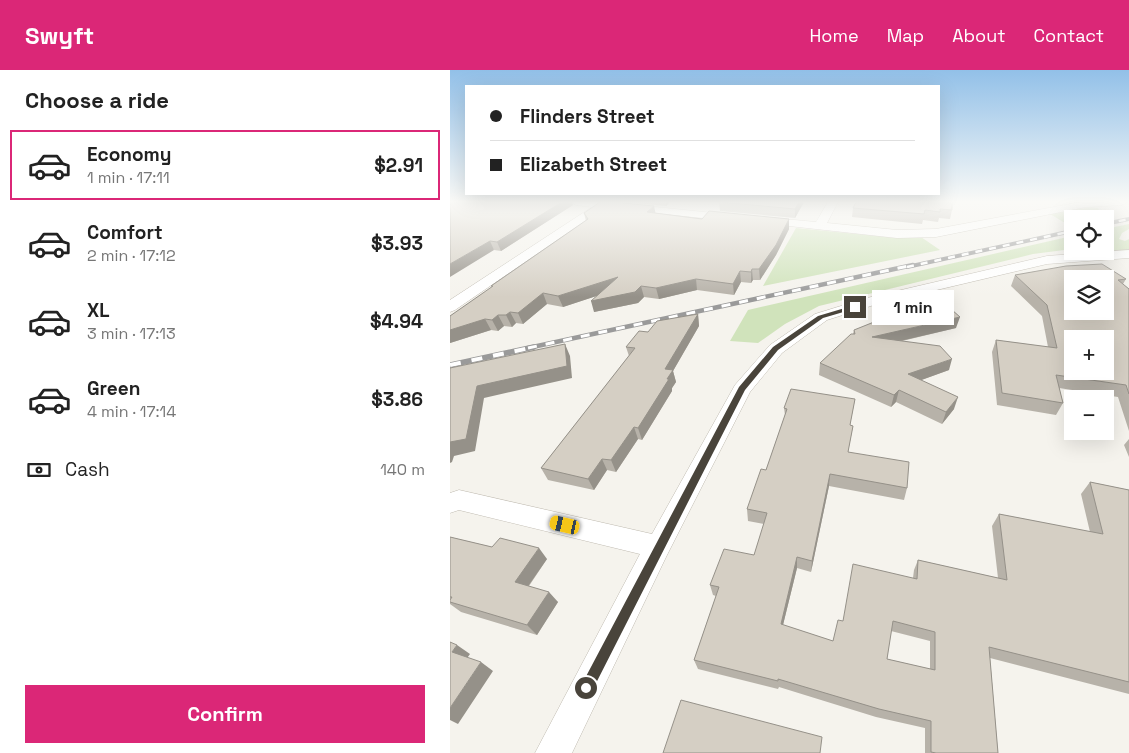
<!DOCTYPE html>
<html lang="en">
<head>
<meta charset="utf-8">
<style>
	:root { --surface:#fff; --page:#f6f6f6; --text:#222; --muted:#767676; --line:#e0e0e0; --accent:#db2777 }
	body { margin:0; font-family:"Space Grotesk",sans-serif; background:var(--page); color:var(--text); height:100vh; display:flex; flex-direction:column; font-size:19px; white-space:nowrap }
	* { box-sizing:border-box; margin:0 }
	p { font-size:16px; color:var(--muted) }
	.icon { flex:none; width:28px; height:28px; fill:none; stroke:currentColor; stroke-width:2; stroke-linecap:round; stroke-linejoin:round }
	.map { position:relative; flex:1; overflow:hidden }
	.sheet { display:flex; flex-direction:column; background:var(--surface); width:450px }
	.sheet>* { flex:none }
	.banner { position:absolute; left:15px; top:15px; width:475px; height:110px; border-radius:0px; box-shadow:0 5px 20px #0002; display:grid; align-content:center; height:110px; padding:0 25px; background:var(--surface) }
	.fabs { position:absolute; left:614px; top:140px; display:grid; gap:10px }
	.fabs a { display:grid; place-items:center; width:50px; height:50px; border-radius:0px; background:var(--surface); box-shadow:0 5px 20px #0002; font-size:25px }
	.end { position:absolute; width:22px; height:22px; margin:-11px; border:6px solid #49443b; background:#fff; box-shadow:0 0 0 2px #fff }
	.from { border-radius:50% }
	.bubble { position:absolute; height:35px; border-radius:0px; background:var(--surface); box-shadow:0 5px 20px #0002; font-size:16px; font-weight:800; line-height:35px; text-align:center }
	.car { position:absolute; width:15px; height:30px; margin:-15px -8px; border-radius:6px; box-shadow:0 0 4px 1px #0007; background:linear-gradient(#f5c518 24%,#345 0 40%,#f5c518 0 76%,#345 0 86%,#f5c518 0) }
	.banner b { display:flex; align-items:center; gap:18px; height:48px; font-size:19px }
	.banner b+b { border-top:1px solid var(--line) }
	.banner i { width:12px; height:12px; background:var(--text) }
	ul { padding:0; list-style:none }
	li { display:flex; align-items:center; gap:15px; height:70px; margin:0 10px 8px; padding:0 15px; border:2px solid transparent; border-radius:0px }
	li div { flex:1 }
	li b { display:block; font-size:19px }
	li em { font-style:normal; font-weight:800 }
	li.on { border-color:var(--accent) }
	li>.icon { width:45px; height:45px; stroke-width:1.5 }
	h2 { padding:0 25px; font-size:22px; line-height:60px }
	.pay { display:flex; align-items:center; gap:12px; height:55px; padding:0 25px; font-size:19px }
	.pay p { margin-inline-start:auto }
	.button { display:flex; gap:10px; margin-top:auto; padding:10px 25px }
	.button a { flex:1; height:58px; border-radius:0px; background:var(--accent); color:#fff; font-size:20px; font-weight:800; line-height:58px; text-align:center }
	header { display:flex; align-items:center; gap:30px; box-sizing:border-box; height:70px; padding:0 25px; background:var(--accent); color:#fff }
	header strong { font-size:24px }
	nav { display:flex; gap:28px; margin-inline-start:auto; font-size:18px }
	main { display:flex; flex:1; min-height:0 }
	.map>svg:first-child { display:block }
	.green { fill:#d0e3bb }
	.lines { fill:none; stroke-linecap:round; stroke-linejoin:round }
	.minor-casing { stroke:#bfbab0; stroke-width:1 }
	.minor { fill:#fff; fill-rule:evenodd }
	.rail-far2-casing { stroke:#9a9a9a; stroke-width:4 }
	.rail-far1-casing { stroke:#9a9a9a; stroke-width:4.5 }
	.rail-casing { stroke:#9a9a9a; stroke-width:5.5 }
	.rail-far2 { stroke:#fff; stroke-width:2.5; stroke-dasharray:7; stroke-linecap:butt }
	.rail-far1 { stroke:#fff; stroke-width:3; stroke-dasharray:9; stroke-linecap:butt }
	.rail { stroke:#fff; stroke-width:4; stroke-dasharray:11; stroke-linecap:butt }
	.wall { fill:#b7b2a9; fill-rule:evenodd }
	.shaded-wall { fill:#959189 }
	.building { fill:#d5cfc4; stroke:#959189; fill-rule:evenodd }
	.route { fill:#49443b }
</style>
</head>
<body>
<header>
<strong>Swyft</strong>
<nav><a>Home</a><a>Map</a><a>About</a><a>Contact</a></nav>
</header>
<main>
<section class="sheet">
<h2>Choose a ride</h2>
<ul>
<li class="on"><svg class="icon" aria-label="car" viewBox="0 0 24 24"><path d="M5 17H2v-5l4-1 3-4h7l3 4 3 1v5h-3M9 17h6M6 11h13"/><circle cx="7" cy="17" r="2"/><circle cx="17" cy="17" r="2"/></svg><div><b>Economy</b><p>1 min · 17:11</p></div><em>$2.91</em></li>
<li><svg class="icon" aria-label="car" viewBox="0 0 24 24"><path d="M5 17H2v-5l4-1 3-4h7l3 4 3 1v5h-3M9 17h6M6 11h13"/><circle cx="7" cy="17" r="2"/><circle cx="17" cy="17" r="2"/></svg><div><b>Comfort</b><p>2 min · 17:12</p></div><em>$3.93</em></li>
<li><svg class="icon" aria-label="car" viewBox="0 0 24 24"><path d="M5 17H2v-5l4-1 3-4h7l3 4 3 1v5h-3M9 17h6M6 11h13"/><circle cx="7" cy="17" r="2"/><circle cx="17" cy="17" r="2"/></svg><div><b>XL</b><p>3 min · 17:13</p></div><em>$4.94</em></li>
<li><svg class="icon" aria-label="car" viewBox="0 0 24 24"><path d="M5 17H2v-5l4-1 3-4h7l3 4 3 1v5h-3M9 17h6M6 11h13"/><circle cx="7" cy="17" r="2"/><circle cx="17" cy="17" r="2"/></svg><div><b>Green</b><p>4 min · 17:14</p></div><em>$3.86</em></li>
</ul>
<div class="pay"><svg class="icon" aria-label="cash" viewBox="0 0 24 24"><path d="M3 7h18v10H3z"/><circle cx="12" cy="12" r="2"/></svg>Cash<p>140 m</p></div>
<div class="button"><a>Confirm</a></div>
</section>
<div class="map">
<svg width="679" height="683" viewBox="0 0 679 683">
	<rect width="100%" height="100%" fill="#f5f3ed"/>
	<path class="green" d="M642 137 648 138 652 145 636 149H622V152L615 153 600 144Z
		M679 154V159L672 163 669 169 675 171 679 169V181L673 182 632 181H655V159Z
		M346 158 447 168 471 167 490 180 313 216Z
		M622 166V179L583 184 369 236 335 254 308 273 280 271 298 240Z"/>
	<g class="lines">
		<g class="minor-casing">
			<path id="minor" d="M121 132H157L283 145 289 148 283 151 154 138 5 240 0 242V230L142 137 126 135Z
				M378 132H388L377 153 447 160 486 159 631 132H677L672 135 636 137 486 167 447 168 312 153 306 150 312 147 366 152Z
				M679 180V188L597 194 427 234 377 250 332 283 300 322 217 485 122 683H85L190 484 9 440 0 443V423L9 420 202 464 285 315 320 275 365 244 417 228 597 186Z"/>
		</g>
		<use href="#minor" class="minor"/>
		<g class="rail-far2-casing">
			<path id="rail-far2" d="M655 154 679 149
				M457 197 622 161"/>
		</g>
		<g class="rail-far1-casing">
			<path id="rail-far1" d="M78 278 463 195"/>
		</g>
		<g class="rail-casing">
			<path id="rail" d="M0 295 84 277"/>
		</g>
		<use href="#rail-far2" class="rail-far2"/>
		<use href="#rail-far1" class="rail-far1"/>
		<use href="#rail" class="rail"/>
	</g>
	<path class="wall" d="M0 132 123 135 51 181 44 180Z
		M175 132H220L216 136Z
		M269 132H354L345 148 270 141Z
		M406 132 502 140 500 149 489 148 488 152 473 150 472 154 402 147 403 138Z
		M134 143H206L339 159 326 185 310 210H303L301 213 291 212 284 225 247 220 209 229 194 227 188 233 144 242 146 226 113 237 97 234 73 254 66 253 62 257 54 256 48 261 41 260 0 273V246L42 217 41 216 136 151Z
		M565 205 676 209 673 214 679 219V361L668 327 609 318 613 333 606 345 547 335 542 282 546 270 598 277 592 246 561 216Z
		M248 244 249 256 223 301 226 312 222 318V321L192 370 188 369 166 402 157 400 144 420 98 410 91 398 179 286 176 277 198 262Z
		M506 258 452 271 499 300 471 310 504 339 492 354 446 332 441 337 369 305 370 293 403 264 404 260Z
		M405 329 400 355 403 356 398 382 457 418 454 430 379 416 361 502 347 498 333 555 383 571 393 551 463 508 464 500 468 490 548 508 542 456 549 444 640 462 631 424 640 412 679 420V624L540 588 548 683H475V658L426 647 329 617 328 619 248 599 244 590 266 526 263 525 260 515 304 485 314 454 298 451 297 439 316 400 335 345 334 338ZM441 561 480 571V599L437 589Z
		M679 369V387L674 375Z
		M0 467 42 477 97 489 79 516 108 532 87 565 11 542 0 534Z"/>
	<path class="shaded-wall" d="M112 132H122L123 135 51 181 47 172Z
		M216 132H220L216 136Z
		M349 132H354L345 148V139Z
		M204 136 206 145 197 142Z
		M339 149V159L326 185 310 210 309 199Z
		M40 171 44 180 0 207V194Z
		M302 199 303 210 301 213V202Z
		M290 201 291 212 284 225 283 214Z
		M168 207 171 218 113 237 108 226Z
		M246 209 247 220 209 229 206 218Z
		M191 216 194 227 188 233 144 242 141 231Z
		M93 223 97 234 73 254 68 243Z
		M60 242 66 253 62 257 56 245Z
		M248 244 249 256 223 301 226 312 222 318V321L192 370 188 358 215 299Z
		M48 245 54 256 48 261 42 250Z
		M510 247 506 258 420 278 422 267Z
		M35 249 41 260 0 273V260Z
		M115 274 120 286 122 308 34 328 25 381 4 386 2 392 0 393V372L27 316Z
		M502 289 499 300 455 316 458 304Z
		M449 320 446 332 441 337 444 325Z
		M508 327 504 339 492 354 496 342Z
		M184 357 188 369 166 402 161 390Z
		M152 389 157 400 144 420 138 409Z
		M380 404 379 416 361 502 362 491Z
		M89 478 97 489 74 522 65 512Z
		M347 487V498L331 563V554Z
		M99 522 108 532 87 565 77 555Z
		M7 575 20 584 15 591 2 582Z
		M31 592 43 601 8 654 0 650V638Z"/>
	<path class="building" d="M0 132H112L47 172 40 171 0 194Z
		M150 132H163L204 136 197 142 252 149 259 141 339 149 326 175 309 199H302L301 202 290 201 283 214 246 209 206 218 191 216 185 222 141 231 168 207 108 226 93 223 68 243 60 242 56 245H48L42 250 35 249 0 260V246L43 216H41L138 149 134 143Z
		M270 132H349L345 139Z
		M406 132H502V140L490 139V142L475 140 474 144 403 138Z
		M652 194 676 209 668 210 679 219V324L676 315 606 305 613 333 552 323 546 270 607 278 597 235 565 205 616 196ZM622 209H655V241H622ZM622 269H655V301H622Z
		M493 232 510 247 422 267 490 276 502 289 458 304 508 327 496 342 449 320 444 325 370 293 401 264H405L404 260 449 242Z
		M248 244 215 299 223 300 217 309H219L188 358 184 357 161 390 152 389 138 409 91 398 185 278 176 277 189 261 198 262 207 251Z
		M115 274 117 296 27 316 16 369 0 372V298Z
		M341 319 405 329 400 355 403 356 398 382 459 392 457 418 380 404 362 491 347 487 331 554 383 571 388 550 393 551 403 494 467 509 468 490 557 510 549 444 653 464 640 412 679 420V612L539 577 548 683H486L481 682V651L429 639 328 609V611L244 590 269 517 260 515 274 479 304 485 317 443 297 439 311 399 316 400 337 339 334 338ZM443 551 485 562V600L437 589Z
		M0 467 42 477 50 468 89 478 65 512 99 522 77 555 0 532V530L2 527H0Z
		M0 572 7 575 2 582 31 592 0 638Z
		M231 630 372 667 370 683H213Z"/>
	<linearGradient id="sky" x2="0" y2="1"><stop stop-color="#92c0e8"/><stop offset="0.58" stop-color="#fafaf7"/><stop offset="1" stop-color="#fafaf7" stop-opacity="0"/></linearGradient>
	<rect width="679" height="227" fill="url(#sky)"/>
	<path class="route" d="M405 235 407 238 373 248 328 280 295 320 141 623 136 625 132 623 130 618 132 614 289 317 323 277 368 246Z"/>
</svg>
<div class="fabs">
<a><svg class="icon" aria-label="locate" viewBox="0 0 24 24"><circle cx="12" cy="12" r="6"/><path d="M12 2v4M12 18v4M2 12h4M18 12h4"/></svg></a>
<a><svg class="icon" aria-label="layers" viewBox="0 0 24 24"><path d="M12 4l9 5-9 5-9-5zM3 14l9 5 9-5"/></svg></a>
<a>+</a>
<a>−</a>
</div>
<i class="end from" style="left:136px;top:618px"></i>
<i class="end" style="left:405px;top:237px"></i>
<div class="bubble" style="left:422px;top:220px;width:82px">1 min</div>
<i class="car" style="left:115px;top:455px;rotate:283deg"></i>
<div class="banner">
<b><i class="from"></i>Flinders Street</b>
<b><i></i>Elizabeth Street</b>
</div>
</div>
</main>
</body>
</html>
